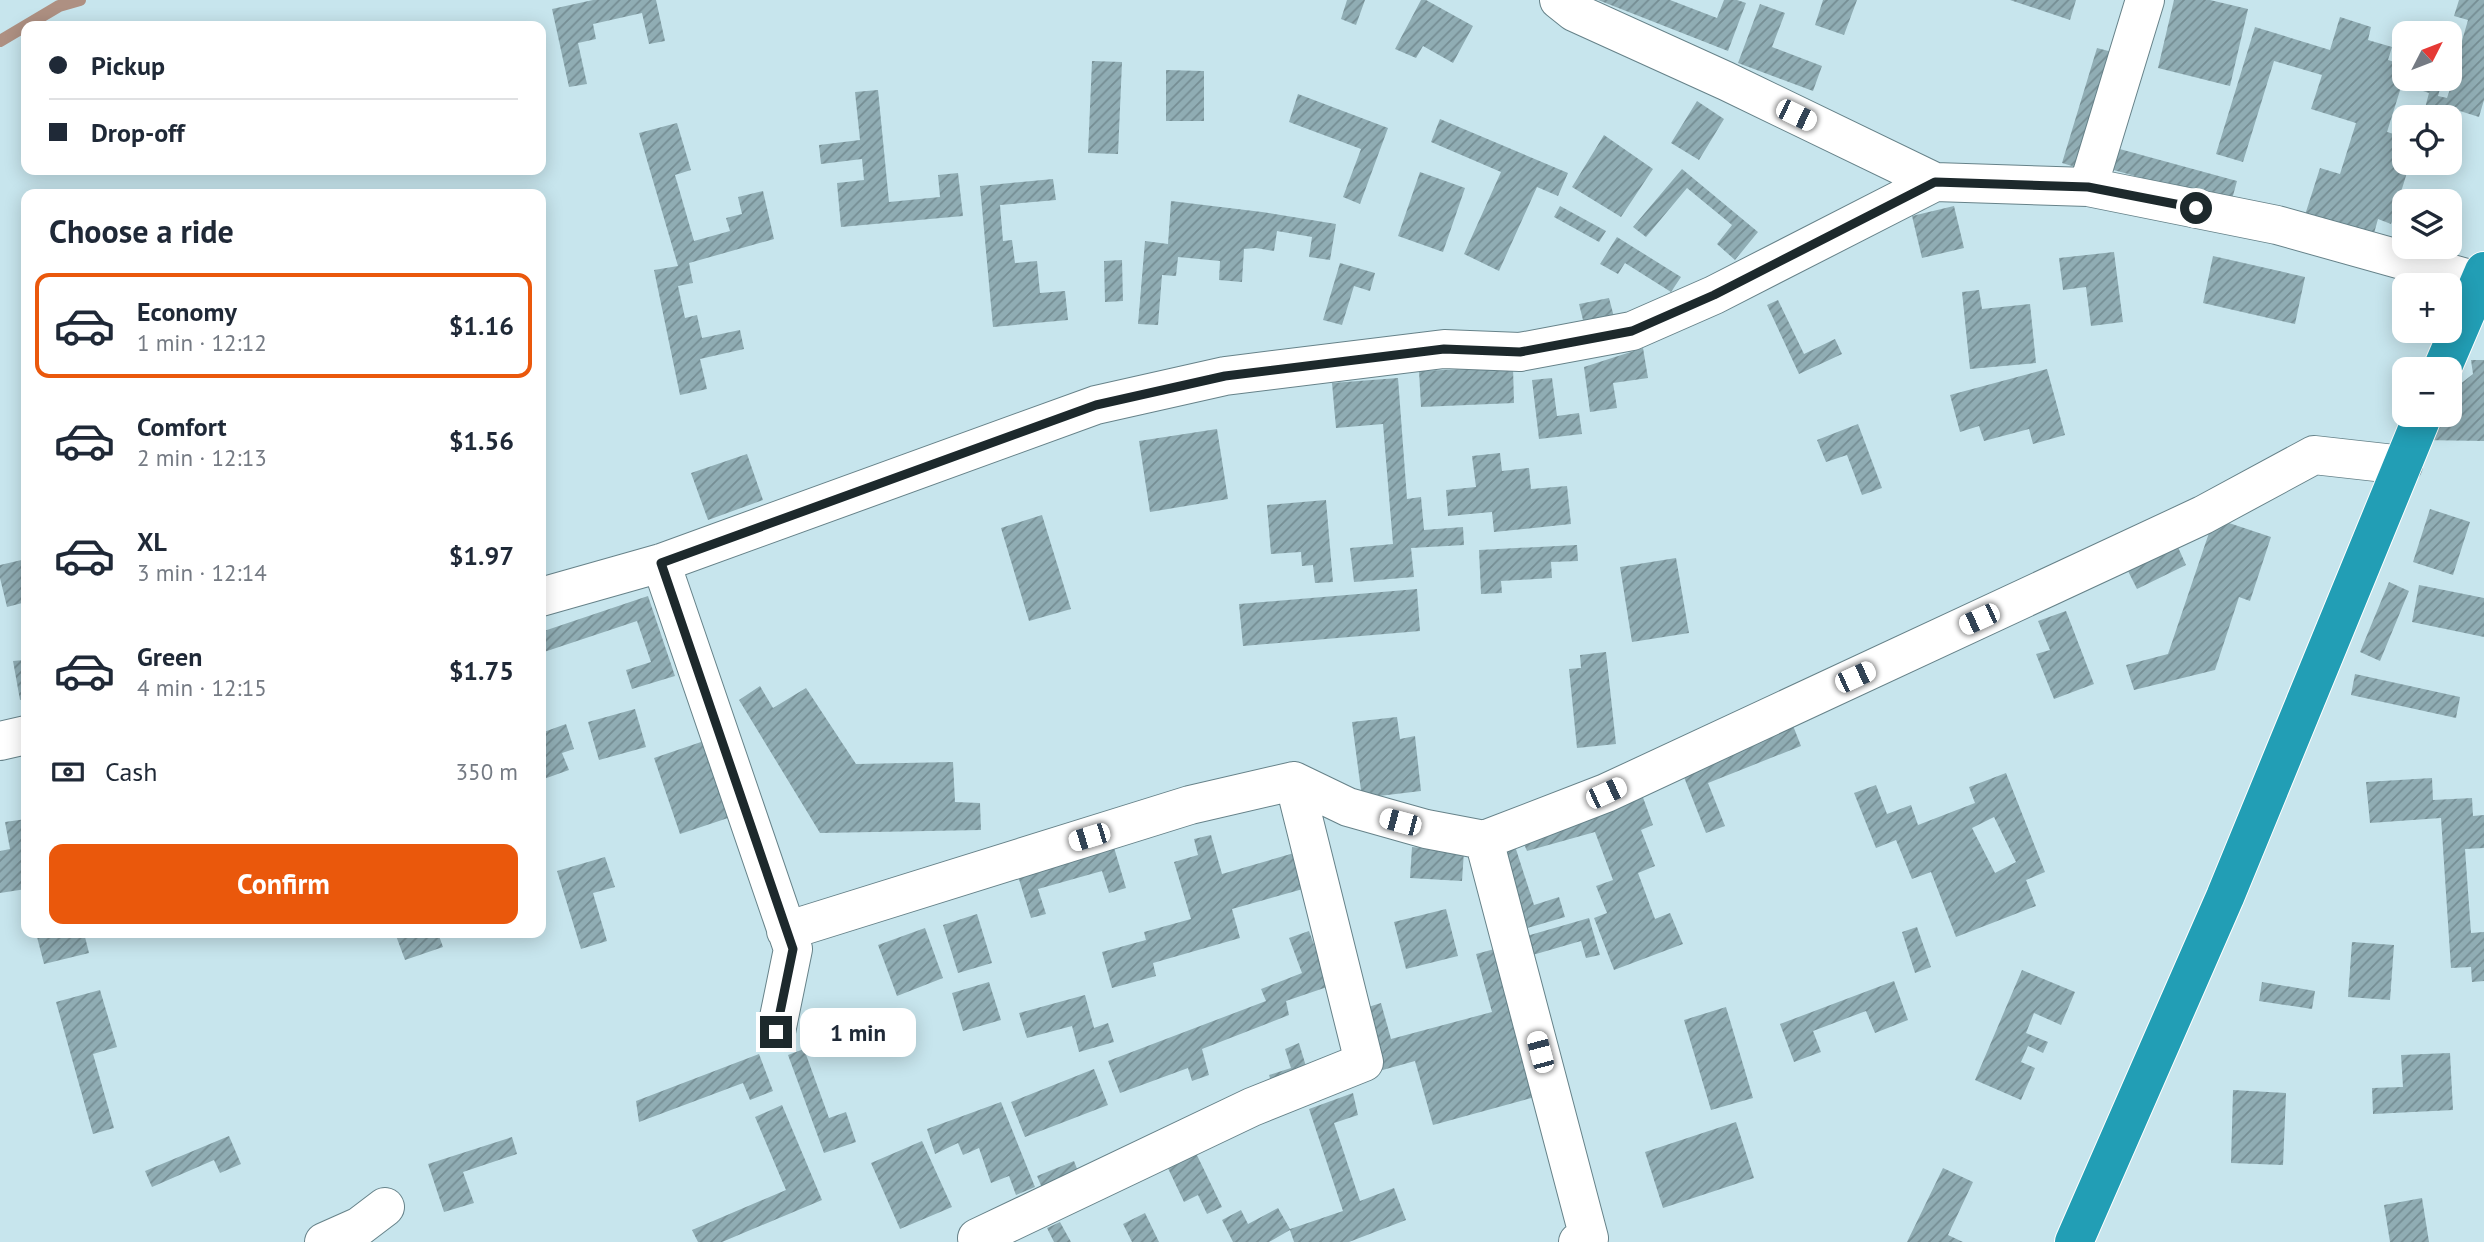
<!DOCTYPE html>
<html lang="en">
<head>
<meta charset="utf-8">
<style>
	:root { --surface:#fff; --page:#f2f2f3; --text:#1f2937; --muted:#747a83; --line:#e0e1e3; --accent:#ea580c }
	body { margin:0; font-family:"PT Sans",sans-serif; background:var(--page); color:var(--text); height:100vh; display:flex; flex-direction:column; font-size:26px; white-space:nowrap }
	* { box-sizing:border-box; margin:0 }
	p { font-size:23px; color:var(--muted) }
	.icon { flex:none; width:38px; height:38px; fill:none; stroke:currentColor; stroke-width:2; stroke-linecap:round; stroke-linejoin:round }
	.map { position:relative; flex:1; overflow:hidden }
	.panel { position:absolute; left:21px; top:189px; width:525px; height:749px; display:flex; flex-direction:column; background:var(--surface); border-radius:14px; box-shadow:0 4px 18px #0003 }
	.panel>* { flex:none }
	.top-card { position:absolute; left:21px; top:21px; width:525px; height:154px; border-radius:14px; box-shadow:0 4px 18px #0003; display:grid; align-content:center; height:154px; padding:0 28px; background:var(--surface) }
	.needle { width:46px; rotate:48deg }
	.controls { position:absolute; left:2392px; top:21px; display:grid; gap:14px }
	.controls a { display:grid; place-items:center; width:70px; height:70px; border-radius:14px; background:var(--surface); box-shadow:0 4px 18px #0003; font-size:35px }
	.end { position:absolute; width:32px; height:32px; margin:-16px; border:9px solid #1d292c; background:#fff; box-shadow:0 0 0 4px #fff }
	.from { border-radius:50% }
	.bubble { position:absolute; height:49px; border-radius:14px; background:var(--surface); box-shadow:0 4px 18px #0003; font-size:23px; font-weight:600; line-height:49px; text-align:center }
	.car { position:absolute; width:21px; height:42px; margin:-21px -10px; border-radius:9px; box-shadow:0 0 5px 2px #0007; background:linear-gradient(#fff 24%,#345 0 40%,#fff 0 76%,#345 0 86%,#fff 0) }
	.top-card b { display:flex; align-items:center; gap:24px; height:66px; font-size:26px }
	.top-card b+b { border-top:2px solid var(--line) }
	.top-card i { width:18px; height:18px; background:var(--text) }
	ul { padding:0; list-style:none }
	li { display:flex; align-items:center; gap:21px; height:105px; margin:0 14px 10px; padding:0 14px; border:4px solid transparent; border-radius:14px }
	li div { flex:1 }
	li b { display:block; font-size:26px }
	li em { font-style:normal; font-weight:600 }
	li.active { border-color:var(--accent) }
	li>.icon { width:63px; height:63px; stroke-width:1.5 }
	h2 { padding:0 28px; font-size:32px; line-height:84px }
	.pay { display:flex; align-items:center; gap:18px; height:77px; padding:0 28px; font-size:26px }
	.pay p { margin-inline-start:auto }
	.primary-button { display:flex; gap:14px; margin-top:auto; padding:14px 28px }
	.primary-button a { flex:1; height:80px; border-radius:14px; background:var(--accent); color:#fff; font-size:28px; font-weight:600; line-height:80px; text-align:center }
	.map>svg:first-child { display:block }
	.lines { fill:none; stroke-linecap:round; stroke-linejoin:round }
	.stream { stroke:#ae9082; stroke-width:12 }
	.building { fill:url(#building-hatch); fill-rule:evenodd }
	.street-casing { stroke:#668289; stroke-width:40 }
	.highway-casing { stroke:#fff; stroke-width:40 }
	.street { stroke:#fff; stroke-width:38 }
	.highway { stroke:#229eb5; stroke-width:38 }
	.route { stroke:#1d292c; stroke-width:9 }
</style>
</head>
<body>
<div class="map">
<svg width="2484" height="1242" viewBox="0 0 2484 1242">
	<defs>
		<pattern id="building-hatch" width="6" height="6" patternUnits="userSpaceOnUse" patternTransform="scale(1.75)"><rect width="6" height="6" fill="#90adb4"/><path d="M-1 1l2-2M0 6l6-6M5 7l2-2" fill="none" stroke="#758d93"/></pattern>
	</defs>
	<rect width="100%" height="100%" fill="#c7e5ed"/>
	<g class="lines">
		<path class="stream" d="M0 41 59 6 80 0"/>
	</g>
	<path class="building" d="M593 0H656L665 41 649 44 642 13 593 24 596 39 578 43 587 84 569 87 552 9Z
		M1347 0H1365L1356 25 1341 19Z
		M1421 0H1426L1473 26 1453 63 1423 46 1416 58 1395 49Z
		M1598 0H1670L1717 18 1724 0H1737L1746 3 1728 51Z
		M1823 0H1857L1844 35 1815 25Z
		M2010 0H2076L2070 20Z
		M2174 0H2210L2248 9 2230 86 2158 68Z
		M2459 0H2484V100L2479 117 2460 111 2458 118 2425 108 2429 93 2402 84 2387 132 2404 137V163H2410L2391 224 2378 219 2373 237 2305 215 2320 168 2340 174 2356 123 2311 109 2322 75 2274 61 2243 162 2216 154 2255 27 2330 50 2340 17 2371 27 2368 40 2392 47 2388 60 2404 65V79H2443L2438 96 2447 98 2456 71 2450 69V45L2460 48 2468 20 2454 16Z
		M1760 4 1785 13 1772 47 1822 66 1813 91 1738 63Z
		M2097 48 2116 53 2082 169 2062 163Z
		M1092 61 1122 62 1118 154 1088 153Z
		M1166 70 1204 71V121H1166Z
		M878 90 889 202 940 197 938 175 958 173 963 216 841 227 837 183 864 180 862 159 821 164 819 145 860 140 855 92Z
		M1298 94 1388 128 1360 204 1343 197 1361 149 1289 122Z
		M1697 101 1724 119 1699 160 1671 143Z
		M1440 119 1568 173 1558 196 1537 187 1499 271 1464 254 1501 172 1431 142Z
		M677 123 691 170 675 175 694 241 730 231 726 218 742 214 738 197 763 191 774 239 689 263 693 283 678 286 685 318 697 315 702 338 740 330 744 349 700 359 707 389 680 395 654 270 678 266 639 133Z
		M1604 135 1653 169 1621 217 1572 187Z
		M2116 148 2237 181 2231 203 2110 169Z
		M1682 169 1758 232 1735 260 1717 244 1732 225 1687 188 1646 237 1633 227Z
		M1420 172 1465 188 1443 252 1398 236Z
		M1053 179 1056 200 1000 205 1003 241 1012 240 1015 263 1037 261 1040 293 1065 291 1068 320 993 327 980 186Z
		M1171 201 1262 212 1336 224 1330 260 1309 257 1312 237 1277 231 1274 251 1256 248 1244 249 1242 282 1219 280 1220 261 1178 257 1176 276 1162 275 1158 325 1138 324 1145 241 1168 244Z
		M1560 206 1606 231 1599 242 1554 217Z
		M1954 206 1964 248 1922 258 1912 216Z
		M1617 237 1681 277 1671 292 1625 263 1618 274 1600 264Z
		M2114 252 2123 322 2091 326 2086 287 2063 290 2059 258Z
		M2213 256 2305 277 2295 324 2203 303Z
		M1122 260 1123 301 1105 302 1104 261Z
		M1340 263 1375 273 1370 291 1354 286 1342 325 1323 320Z
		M1979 290 1982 309 2030 304 2036 363 1970 369 1962 292Z
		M1609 298 1614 317 1584 324 1579 304Z
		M1778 300 1804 354 1835 339 1842 354 1799 374 1767 305Z
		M1643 348 1648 378 1613 383 1617 408 1590 412 1584 367Z
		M2471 360H2484V441L2422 440 2428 415H2450V392L2473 374Z
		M1513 367 1514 403 1421 407 1419 371Z
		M2047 369 2065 435 2033 444 2029 429 1984 441 1979 426 1960 432 1950 395Z
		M1398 378 1407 499 1421 497 1424 530 1463 527 1464 545 1411 548 1414 577 1354 582 1350 548 1393 544 1383 424 1336 428 1332 383Z
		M1552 378 1557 416 1579 413 1582 434 1539 439 1532 380Z
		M1858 424 1882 488 1862 495 1847 455 1826 462 1817 440Z
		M1217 429 1228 499 1150 512 1139 441Z
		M1500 453 1502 471 1529 468 1531 489 1567 486 1571 524 1494 532 1492 512 1448 516 1446 490 1476 487 1472 456Z
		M747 454 763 500 708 520 691 473Z
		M1326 500 1333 582 1315 583 1313 565 1302 566 1301 552 1271 554 1267 505Z
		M2430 509 2470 522 2453 575 2413 562Z
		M1042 515 1071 609 1029 621 1001 528Z
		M2214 518 2271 537 2250 601 2239 597 2215 670 2134 690 2126 665 2168 654Z
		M1577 545 1578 561 1551 562 1552 578 1501 581 1502 593 1481 594 1479 550Z
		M2177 545 2186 565 2137 589 2127 569Z
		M1676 558 1689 633 1632 642 1620 567Z
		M26 559V602L7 607 0 578V565Z
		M2389 582 2409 591 2380 661 2360 652Z
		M2419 585 2484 598V637L2412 622Z
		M1417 589 1420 631 1243 646 1239 604Z
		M648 596 675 676 632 689 626 670 651 662 637 621 541 653V632Z
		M2066 611 2094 684 2054 699 2036 654 2050 650 2038 621Z
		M1606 652 1616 744 1577 748 1569 669 1581 668 1580 655Z
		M24 660 26 699 20 700 13 661Z
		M2355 674 2460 697 2456 718 2351 695Z
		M760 686 773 708 806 688 856 764 953 762 955 802 980 803 981 830 820 833 739 700Z
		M635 709 646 747 599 760 588 722Z
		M1397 717 1400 739 1415 736 1421 791 1362 798 1352 722Z
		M1792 723 1801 746 1708 783 1725 826 1706 833 1680 767Z
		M566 724 574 749 562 753 569 770 541 780V733Z
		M704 741 731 817 680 834 654 758Z
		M2006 773 2045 872 2026 880 2036 906 1956 937 1931 872 1912 879 1896 840 1876 848 1854 793 1876 785 1887 814 1911 805 1918 825 1975 803 1969 787ZM1994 817 2016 862 1995 873 1972 828Z
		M2432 778 2433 800 2472 798 2473 816 2484 815V848L2465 849 2471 933 2484 932V981L2472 982 2471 967 2451 968 2441 818 2370 823 2366 782Z
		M1641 792 1653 825 1641 830 1655 866 1638 873 1655 919 1670 913 1683 944 1614 970 1594 918 1607 913 1596 886 1613 880 1595 832 1527 851 1519 833Z
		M26 819V889L0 893V851L10 849 5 822Z
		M1211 835 1222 874 1294 853 1303 889 1232 909 1240 938 1153 963 1156 976 1112 988 1102 952 1146 940 1144 932 1191 919 1174 862 1198 855 1194 839Z
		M1514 843 1534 905 1559 897 1565 917 1524 929 1498 847Z
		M1113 844 1126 888 1109 893 1102 871 1038 889 1046 914 1031 918 1017 873Z
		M1412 847 1464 851 1462 881 1410 878Z
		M605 857 615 887 593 893 607 941 581 949 557 871Z
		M1446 909 1458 956 1406 969 1394 922Z
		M977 914 992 963 958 973 943 925Z
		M1589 918 1600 955 1586 958 1581 941 1529 956 1523 937Z
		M1917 927 1931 967 1915 973 1902 932Z
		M925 928 943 978 897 996 878 945Z
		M1309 931 1322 966 1333 985 1286 1001 1289 1015 1202 1049 1209 1075 1192 1081 1188 1068 1120 1093 1108 1061 1266 1001 1261 989 1302 973 1289 938Z
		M36 933H84L89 953 44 964Z
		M395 933H438L443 947 405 960Z
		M2352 942 2394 945 2390 1000 2348 997Z
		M1502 947 1542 1095 1433 1125 1415 1061 1379 1071 1362 1009 1381 1003 1391 1039 1492 1012 1476 954Z
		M2022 970 2075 992 2061 1025 2034 1013 2026 1033 2048 1042 2043 1053 2028 1046 2021 1062 2035 1068 2021 1100 1975 1080Z
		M1894 981 1908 1020 1875 1033 1866 1011 1813 1031 1821 1052 1794 1062 1780 1024Z
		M989 982 1001 1020 963 1031 952 993Z
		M2262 982 2315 991 2312 1009 2259 1001Z
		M100 990 117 1047 93 1054 114 1128 93 1134 56 1002Z
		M1085 995 1094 1028 1108 1023 1114 1042 1079 1052 1072 1026 1027 1038 1019 1013Z
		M1726 1007 1753 1098 1711 1110 1684 1020Z
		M1299 1043 1308 1073 1273 1088 1269 1075 1291 1068 1285 1049Z
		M804 1049 829 1118 846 1112 856 1142 824 1153 788 1055Z
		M2450 1053 2453 1110 2373 1114 2372 1088 2403 1087 2401 1055Z
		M759 1054 773 1091 750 1100 743 1083 639 1122 636 1101Z
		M1094 1069 1108 1105 1025 1137 1011 1102Z
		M2233 1090 2286 1093 2283 1165 2231 1163Z
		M1353 1093 1358 1115 1334 1123 1360 1201 1394 1188 1406 1220 1349 1242H1294L1290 1230 1269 1242H1233L1222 1220 1241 1210 1248 1224 1278 1208 1290 1229 1343 1211 1309 1109Z
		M1001 1102 1035 1187 1016 1195 1009 1176 991 1183 979 1148 963 1155 958 1143 935 1154 927 1129Z
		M782 1105 822 1200 722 1242H698L692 1230 786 1190 755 1117Z
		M1736 1122 1754 1178 1663 1208 1645 1152Z
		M229 1136 241 1164 220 1173 214 1160 152 1187 145 1171Z
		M512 1137 517 1154 463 1172 474 1203 444 1212 428 1164Z
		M922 1141 952 1207 900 1229 871 1163Z
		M1194 1149 1222 1207 1207 1214 1198 1195 1184 1202 1165 1162Z
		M1074 1161 1081 1179 1045 1195 1037 1176Z
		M1943 1168 1973 1182 1948 1235 1963 1242H1907Z
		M2422 1198 2429 1242H2390L2384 1205Z
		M1145 1213 1159 1242H1132L1123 1224Z
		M1060 1222 1071 1242H1054L1047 1228Z"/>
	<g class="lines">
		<g class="street-casing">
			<path id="street" d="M1559 0 1574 12 1726 81 1935 182
				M2088 187 2145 0
				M661 563 793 949 776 1032
				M541 597 661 563 1096 405 1225 376 1444 349 1520 352 1632 331 1714 295 1935 182 2088 187 2277 225 2484 283
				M0 741 26 735
				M1484 840 1589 1238 1578 1242
				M786 931 1190 805 1294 781 1348 807 1426 829 1484 840 1606 793 2203 515 2314 455 2403 465
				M977 1238 1252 1107 1364 1062 1294 781
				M324 1242 360 1226 385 1207"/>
		</g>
		<g class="highway-casing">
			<path id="highway" d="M2442 369 2484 271
				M2074 1242 2225 897 2423 415"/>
		</g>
		<use href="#street" class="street"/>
		<use href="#highway" class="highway"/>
	</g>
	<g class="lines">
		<path class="route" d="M776 1032 793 949 661 563 1096 405 1225 376 1444 349 1520 352 1632 331 1714 295 1935 182 2088 187 2196 208"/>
	</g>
</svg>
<div class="controls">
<a><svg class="needle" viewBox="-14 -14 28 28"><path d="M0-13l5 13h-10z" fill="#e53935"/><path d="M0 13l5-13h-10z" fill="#747a83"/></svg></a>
<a><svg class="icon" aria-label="locate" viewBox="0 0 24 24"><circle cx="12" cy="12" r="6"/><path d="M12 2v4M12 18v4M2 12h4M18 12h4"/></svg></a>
<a><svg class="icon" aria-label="layers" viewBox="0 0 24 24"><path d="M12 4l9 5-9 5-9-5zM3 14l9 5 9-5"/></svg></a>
<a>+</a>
<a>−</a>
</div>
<i class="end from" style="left:2196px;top:208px"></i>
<i class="end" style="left:776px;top:1032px"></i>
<div class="bubble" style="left:800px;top:1008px;width:116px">1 min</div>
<i class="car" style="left:1796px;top:115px;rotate:116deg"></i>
<i class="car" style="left:1979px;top:619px;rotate:245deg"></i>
<i class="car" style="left:1855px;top:677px;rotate:65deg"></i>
<i class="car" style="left:1606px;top:793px;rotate:65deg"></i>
<i class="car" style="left:1400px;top:822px;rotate:285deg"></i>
<i class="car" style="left:1089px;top:837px;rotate:253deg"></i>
<i class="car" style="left:1540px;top:1052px;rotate:345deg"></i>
<div class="top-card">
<b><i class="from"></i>Pickup</b>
<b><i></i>Drop-off</b>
</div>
<section class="panel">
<h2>Choose a ride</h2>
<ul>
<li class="active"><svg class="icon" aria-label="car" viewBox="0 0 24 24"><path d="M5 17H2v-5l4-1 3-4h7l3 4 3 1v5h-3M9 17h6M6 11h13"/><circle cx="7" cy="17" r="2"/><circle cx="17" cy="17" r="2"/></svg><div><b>Economy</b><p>1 min · 12:12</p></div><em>$1.16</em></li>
<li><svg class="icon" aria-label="car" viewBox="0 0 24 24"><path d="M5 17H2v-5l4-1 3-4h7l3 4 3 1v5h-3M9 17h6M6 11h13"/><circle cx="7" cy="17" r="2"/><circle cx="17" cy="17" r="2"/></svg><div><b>Comfort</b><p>2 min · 12:13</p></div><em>$1.56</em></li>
<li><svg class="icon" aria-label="car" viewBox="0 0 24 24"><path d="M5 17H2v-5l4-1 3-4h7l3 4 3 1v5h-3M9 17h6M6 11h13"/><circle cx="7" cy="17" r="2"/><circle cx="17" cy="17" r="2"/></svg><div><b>XL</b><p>3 min · 12:14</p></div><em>$1.97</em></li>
<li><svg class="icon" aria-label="car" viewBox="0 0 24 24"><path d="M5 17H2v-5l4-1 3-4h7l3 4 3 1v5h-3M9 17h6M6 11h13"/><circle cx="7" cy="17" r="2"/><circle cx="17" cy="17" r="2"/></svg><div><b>Green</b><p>4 min · 12:15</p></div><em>$1.75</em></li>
</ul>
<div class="pay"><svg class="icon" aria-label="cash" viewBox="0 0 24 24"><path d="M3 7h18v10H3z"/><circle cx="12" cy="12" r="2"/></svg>Cash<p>350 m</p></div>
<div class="primary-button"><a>Confirm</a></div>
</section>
</div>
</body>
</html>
